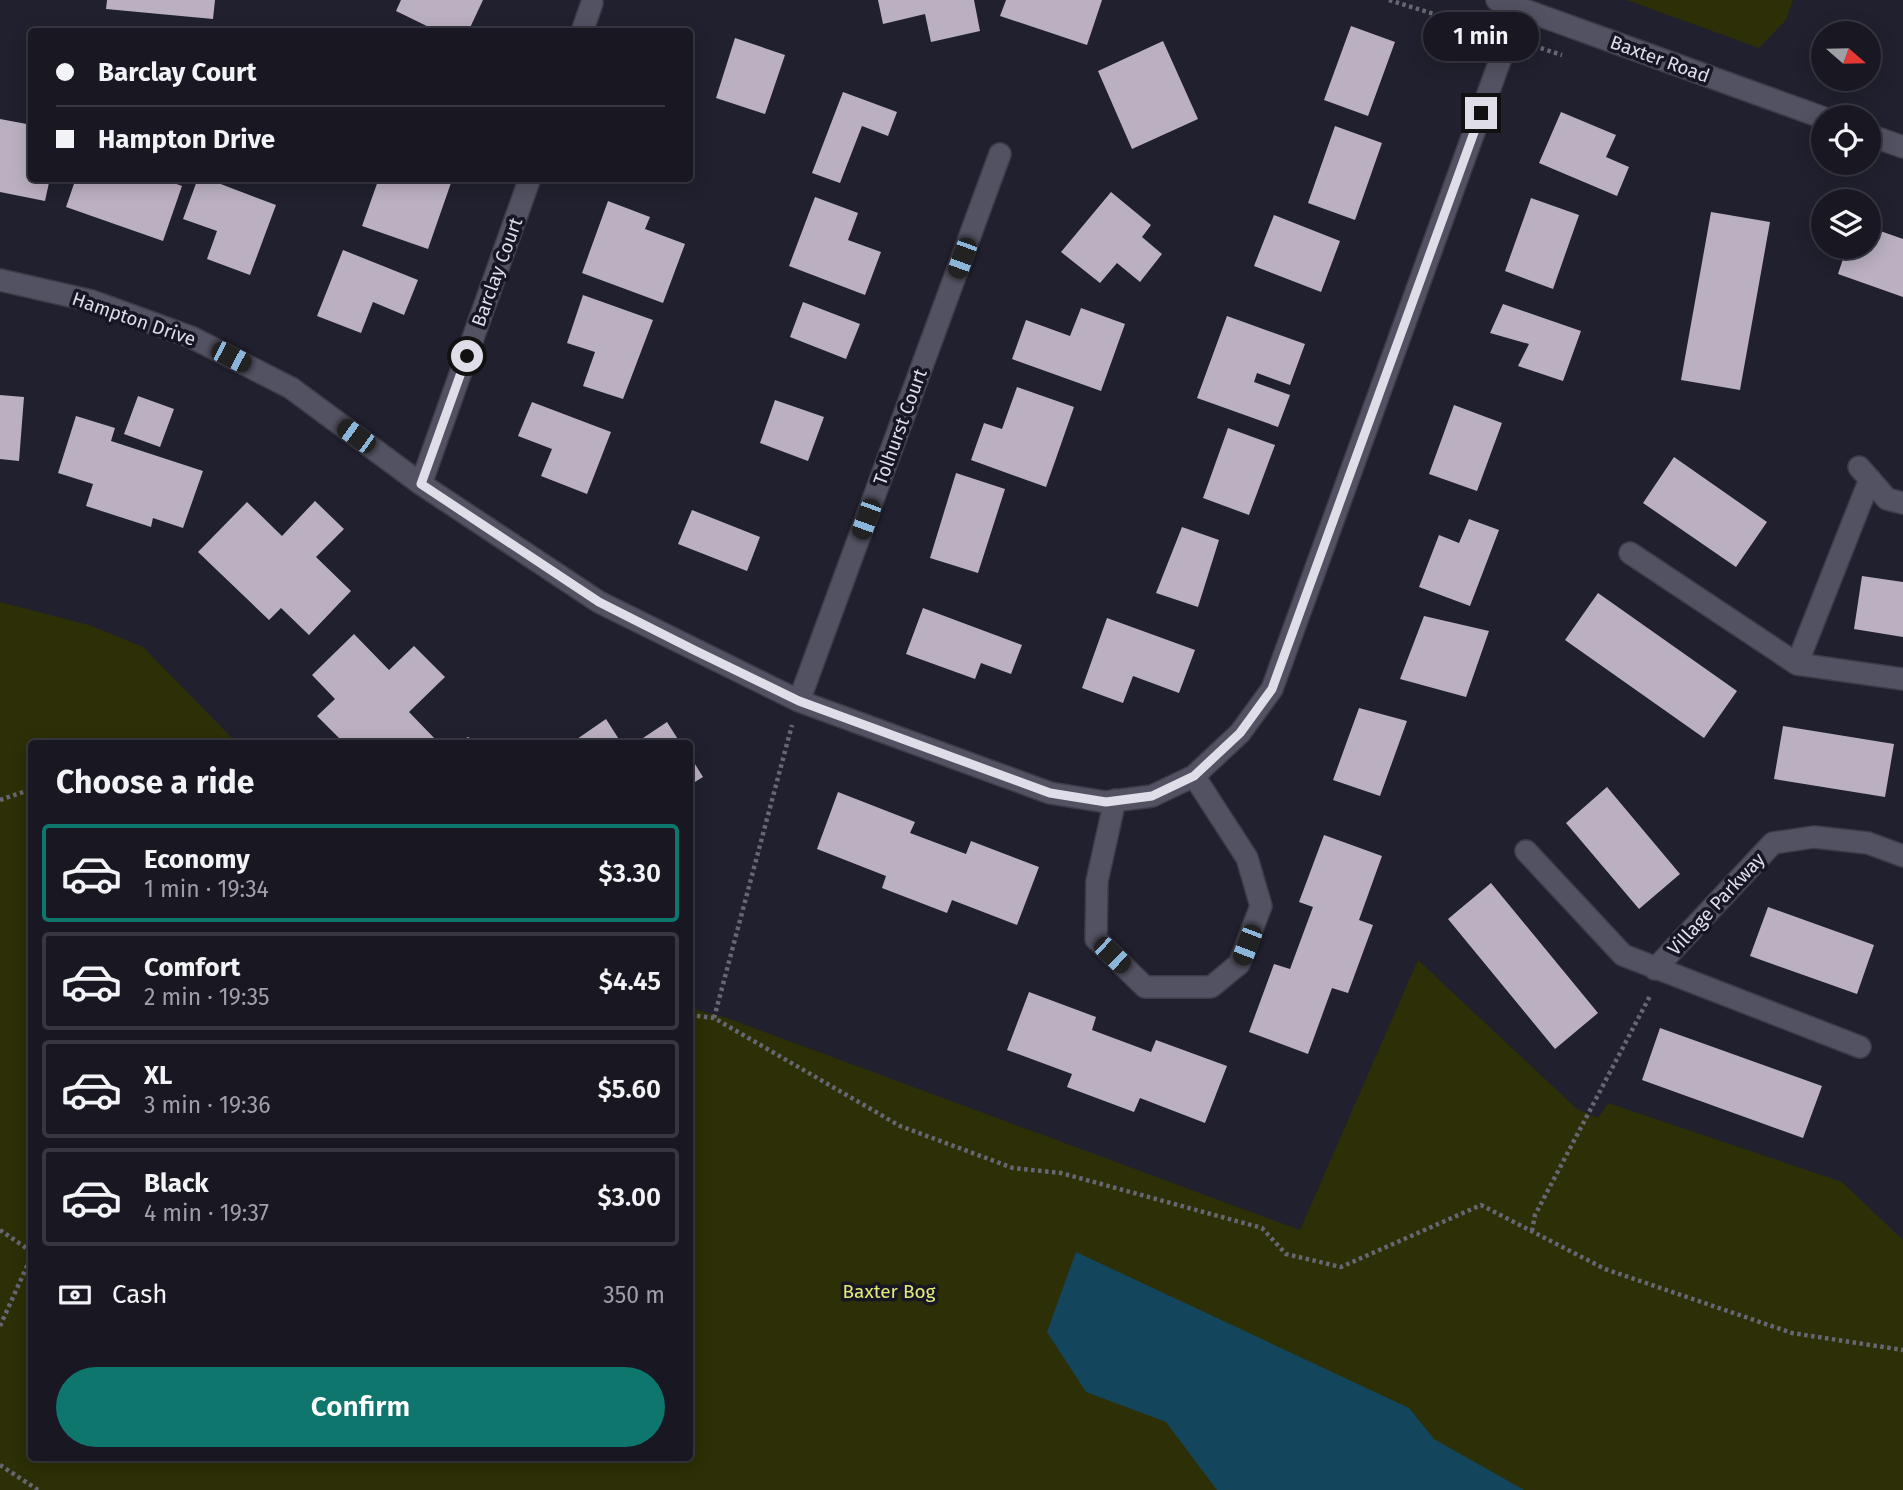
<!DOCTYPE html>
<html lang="en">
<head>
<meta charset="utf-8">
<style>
	:root { --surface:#191822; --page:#26252f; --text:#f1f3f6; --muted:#9fa0a5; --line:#373740; --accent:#0f766e }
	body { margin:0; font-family:"Fira Sans",sans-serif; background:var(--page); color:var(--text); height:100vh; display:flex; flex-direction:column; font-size:26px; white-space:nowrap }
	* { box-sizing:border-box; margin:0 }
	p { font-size:23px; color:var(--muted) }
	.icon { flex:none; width:38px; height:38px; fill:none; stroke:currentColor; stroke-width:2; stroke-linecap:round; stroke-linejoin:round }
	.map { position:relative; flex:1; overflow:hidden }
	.side { position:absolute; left:28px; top:740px; width:665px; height:721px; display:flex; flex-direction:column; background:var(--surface); border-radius:7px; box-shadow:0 4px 18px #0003,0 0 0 2px var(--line) }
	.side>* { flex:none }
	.hud { position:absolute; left:28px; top:28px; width:665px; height:154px; border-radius:7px; box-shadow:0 4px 18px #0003,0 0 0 2px var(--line); display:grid; align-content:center; height:154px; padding:0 28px; background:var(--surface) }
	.needle { width:46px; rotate:110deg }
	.controls { position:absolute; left:1811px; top:21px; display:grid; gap:14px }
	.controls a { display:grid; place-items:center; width:70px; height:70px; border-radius:50%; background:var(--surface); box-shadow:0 4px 18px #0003,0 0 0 2px var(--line); font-size:35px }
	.end { position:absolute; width:32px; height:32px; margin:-16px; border:9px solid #dfdee8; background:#111; box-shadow:0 0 0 4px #111 }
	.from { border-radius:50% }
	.bubble { position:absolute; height:49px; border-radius:24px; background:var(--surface); box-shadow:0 4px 18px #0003,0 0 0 2px var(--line); font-size:23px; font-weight:600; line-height:49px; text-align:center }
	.car { position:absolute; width:21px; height:42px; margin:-21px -10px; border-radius:9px; box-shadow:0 0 5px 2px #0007; background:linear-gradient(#222 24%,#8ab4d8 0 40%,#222 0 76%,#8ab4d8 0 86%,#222 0) }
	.hud b { display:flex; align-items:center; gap:24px; height:66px; font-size:26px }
	.hud b+b { border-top:2px solid var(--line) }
	.hud i { width:18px; height:18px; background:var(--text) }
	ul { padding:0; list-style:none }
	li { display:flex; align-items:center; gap:21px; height:98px; margin:0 14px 10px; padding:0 14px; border:4px solid var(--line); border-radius:7px }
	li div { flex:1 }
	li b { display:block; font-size:26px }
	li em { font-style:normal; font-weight:600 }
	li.on { border-color:var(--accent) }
	li>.icon { width:63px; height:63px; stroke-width:1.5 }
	h2 { padding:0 28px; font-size:32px; line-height:84px }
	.pay { display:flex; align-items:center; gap:18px; height:77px; padding:0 28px; font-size:26px }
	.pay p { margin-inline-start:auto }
	.cta { display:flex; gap:14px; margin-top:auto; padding:14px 28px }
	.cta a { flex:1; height:80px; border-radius:42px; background:var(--accent); color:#fff; font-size:28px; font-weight:600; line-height:80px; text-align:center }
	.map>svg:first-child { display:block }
	.green { fill:#2d2f06 }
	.water { fill:#13465d }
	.building { fill:#bbb0c1 }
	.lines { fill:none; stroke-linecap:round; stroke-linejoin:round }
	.minor-casing { stroke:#3d3c48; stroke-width:24 }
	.path { stroke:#676673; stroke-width:4.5; stroke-dasharray:3.5 3.5; stroke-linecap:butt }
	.minor { stroke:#535262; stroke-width:21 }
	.route { stroke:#dfdee8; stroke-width:9 }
	.labels { text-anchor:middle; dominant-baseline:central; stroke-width:7; stroke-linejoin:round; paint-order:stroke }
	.street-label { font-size:19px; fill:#dfdee8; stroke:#171624 }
	.park-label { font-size:19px; fill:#e3ea77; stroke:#171624 }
</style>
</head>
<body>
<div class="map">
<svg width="1903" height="1490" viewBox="0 0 1903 1490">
	<rect width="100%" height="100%" fill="#21202e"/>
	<path class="green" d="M1627 0H1793L1786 20 1759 48Z
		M0 602 89 625 143 647 238 744H32V1458H690V1008L727 1018 1300 1230 1418 960 1577 1109 1598 1118 1608 1103 1842 1182 1903 1240V1490H0Z"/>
	<path class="water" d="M1076 1252 1409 1408 1434 1439 1524 1490H1217L1166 1422 1086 1392 1047 1332Z"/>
	<path class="building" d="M107 0H215L213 19 106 9Z
		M401 0H483L468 32H439L396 11Z
		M878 0H974L980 31 931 42 925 14 883 24Z
		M1006 0H1102L1087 45 1000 16Z
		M1351 26 1395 42 1368 116 1324 100Z
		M735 38 785 55 765 114 716 98Z
		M1163 41 1198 119 1132 149 1098 71Z
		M843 92 897 112 888 136 862 126 840 183 812 173Z
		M1561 112 1616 135 1606 157 1629 167 1617 196 1539 163Z
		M0 119 32 125V178H50L45 201 0 192Z
		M1335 126 1382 143 1355 220 1308 203Z
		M76 178H131L138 181 139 178H160L182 186 163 241 66 207Z
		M198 178H205L276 205 250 275 207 259 217 231 183 219Z
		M379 178 452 180 428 249 362 226Z
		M1111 192 1151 225 1142 237 1162 254 1140 282 1117 263 1100 283 1061 252Z
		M815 197 858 213 848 240 881 252 865 295 789 266Z
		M1531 198 1579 215 1553 289 1505 271Z
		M608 201 650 217 645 229 685 244 663 303 582 273Z
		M1711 212 1770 222 1740 390 1681 380Z
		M1274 215 1340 241 1321 292 1254 266Z
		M1869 227 1903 239V297L1838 274 1847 247H1869Z
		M343 250 418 280 404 315 373 302 361 333 317 316Z
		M583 295 653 320 623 399 583 386 595 352 567 343Z
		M803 302 860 324 846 359 790 337Z
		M1503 304 1581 331 1563 381 1518 366 1529 344 1490 333Z
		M1081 308 1125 324 1101 391 1012 359 1026 320 1070 336Z
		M1227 316 1305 344 1290 385 1257 373 1254 382 1290 395 1278 427 1197 398Z
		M1017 387 1074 407 1046 487 971 460 984 423 1002 429Z
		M0 395 24 397 19 461 0 459Z
		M138 396 174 409 160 447 124 434Z
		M775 400 824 417 808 461 760 443Z
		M532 402 611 432 587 494 541 476 552 449 518 436Z
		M1454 405 1502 423 1477 491 1429 474Z
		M76 416 115 428 111 441 203 471 183 528 153 518 151 527 86 506 93 484 58 473Z
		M1228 428 1275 445 1249 515 1203 498Z
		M1674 457 1767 522 1736 567 1643 503Z
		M956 473 1005 489 978 573 930 558Z
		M315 501 344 529 316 557 351 591 309 635 281 608 269 620 198 552 247 502 282 536Z
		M692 510 760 537 747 571 678 544Z
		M1469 519 1499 530 1470 606 1419 587 1439 535 1459 543Z
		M1182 527 1219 540 1198 607 1156 593Z
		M1862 576 1903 582V637L1854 629Z
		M1598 593 1737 691 1704 738 1565 640Z
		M923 608 1022 645 1011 674 981 663 975 679 906 654Z
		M1424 616 1489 631 1466 697 1400 679Z
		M1107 618 1195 650 1179 693 1133 676 1123 703 1082 688Z
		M354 634 389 670 414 646 445 677 409 712 438 742 436 744H345L317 716 335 699 312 675Z
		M1359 708 1407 721 1380 796 1333 780Z
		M606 719 622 744H580L577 739Z
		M667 722 681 744H634Z
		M1783 726 1894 744 1885 797 1774 779Z
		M467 737 486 743V744H465Z
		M690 756 703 777 690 785Z
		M1607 787 1680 874 1639 909 1566 823Z
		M838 792 915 822 910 833 966 854 971 841 1039 867 1017 925 952 900 947 913 882 888 886 876 817 849Z
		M1324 835 1382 856 1359 920 1373 925 1348 993 1332 988 1308 1054 1249 1032 1274 964 1290 969 1313 907 1299 902Z
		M1491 883 1598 1013 1555 1049 1448 919Z
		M1768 907 1874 945 1857 994 1750 956Z
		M1029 992 1096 1017 1092 1030 1151 1052 1156 1040 1227 1066 1205 1123 1140 1098 1134 1112 1067 1087 1072 1074 1007 1050Z
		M1660 1028 1822 1086 1803 1138 1642 1080Z"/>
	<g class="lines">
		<g class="minor-casing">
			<path id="minor" d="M1497 0 1824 118
				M582 32 592 3
				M1869 135 1903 147
				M0 280 92 301 191 337 291 388 421 484 599 602 799 701 1050 793 1106 802 1152 796 1194 776 1240 733 1272 689 1519 8
				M1859 467 1887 499 1903 503
				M421 484 530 178
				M1630 553 1797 664 1903 679
				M1797 664 1870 479
				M799 701 1000 154
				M1115 800 1097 881 1096 939 1145 987H1211L1239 964 1261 906 1247 858 1194 776
				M1526 851 1623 955 1860 1047
				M1655 969 1773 843 1814 837 1868 843 1903 856"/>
		</g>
		<path class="path" d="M1389 0 1482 29
			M1534 46 1562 55
			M0 800 32 789
			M690 1015 714 1018 900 1126 1013 1168 1061 1173 1262 1228 1286 1254 1341 1267 1481 1205 1605 1269 1792 1333 1903 1350
			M714 1018 792 725
			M0 1230 32 1252
			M1532 1231 1535 1215 1651 994
			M0 1326 32 1255
			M0 1465 38 1490"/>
		<use href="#minor" class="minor"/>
	</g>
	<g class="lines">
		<path class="route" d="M467 356 421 484 599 602 696 651 799 701 1050 793 1106 802 1152 796 1194 776 1240 733 1272 689 1481 113"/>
	</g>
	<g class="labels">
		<g class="street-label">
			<text transform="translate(1660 59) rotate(20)">Baxter Road</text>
			<text transform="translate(497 272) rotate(-70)">Barclay Court</text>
			<text transform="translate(134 319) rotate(19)">Hampton Drive</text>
			<text transform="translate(900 427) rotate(-70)">Tolhurst Court</text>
			<text transform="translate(1716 904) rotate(-47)">Village Parkway</text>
		</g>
		<g class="park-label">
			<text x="889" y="1291">Baxter Bog</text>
		</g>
	</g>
</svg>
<div class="controls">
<a><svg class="needle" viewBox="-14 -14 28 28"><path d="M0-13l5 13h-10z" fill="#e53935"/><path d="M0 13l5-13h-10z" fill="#9fa0a5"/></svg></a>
<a><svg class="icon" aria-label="locate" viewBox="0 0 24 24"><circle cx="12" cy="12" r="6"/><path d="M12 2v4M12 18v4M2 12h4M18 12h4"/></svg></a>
<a><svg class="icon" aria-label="layers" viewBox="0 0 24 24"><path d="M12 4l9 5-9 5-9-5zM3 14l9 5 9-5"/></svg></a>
</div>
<i class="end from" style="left:467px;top:356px"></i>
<i class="end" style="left:1481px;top:113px"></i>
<div class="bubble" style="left:1423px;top:12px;width:116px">1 min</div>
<i class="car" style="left:962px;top:258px;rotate:200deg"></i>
<i class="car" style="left:231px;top:357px;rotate:117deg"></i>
<i class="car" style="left:356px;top:436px;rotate:306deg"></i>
<i class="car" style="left:866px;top:519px;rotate:200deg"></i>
<i class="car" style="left:1247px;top:945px;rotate:201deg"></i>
<i class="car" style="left:1112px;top:955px;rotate:134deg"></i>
<div class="hud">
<b><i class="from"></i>Barclay Court</b>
<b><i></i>Hampton Drive</b>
</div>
<section class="side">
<h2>Choose a ride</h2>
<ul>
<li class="on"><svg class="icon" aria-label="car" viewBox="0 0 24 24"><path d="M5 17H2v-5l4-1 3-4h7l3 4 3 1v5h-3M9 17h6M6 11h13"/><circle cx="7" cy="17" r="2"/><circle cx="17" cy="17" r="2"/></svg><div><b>Economy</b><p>1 min · 19:34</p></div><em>$3.30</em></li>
<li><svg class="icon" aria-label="car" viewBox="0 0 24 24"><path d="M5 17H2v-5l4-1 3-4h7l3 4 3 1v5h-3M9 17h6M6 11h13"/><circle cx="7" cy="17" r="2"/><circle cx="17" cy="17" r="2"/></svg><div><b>Comfort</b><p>2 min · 19:35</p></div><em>$4.45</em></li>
<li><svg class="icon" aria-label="car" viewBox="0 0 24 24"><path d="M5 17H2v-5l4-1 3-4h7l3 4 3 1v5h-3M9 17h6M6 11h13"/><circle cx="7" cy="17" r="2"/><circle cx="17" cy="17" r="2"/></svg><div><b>XL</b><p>3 min · 19:36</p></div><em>$5.60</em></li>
<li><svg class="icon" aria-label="car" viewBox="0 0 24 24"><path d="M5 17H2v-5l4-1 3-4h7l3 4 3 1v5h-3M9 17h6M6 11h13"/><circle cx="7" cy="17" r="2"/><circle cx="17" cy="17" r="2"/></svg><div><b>Black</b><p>4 min · 19:37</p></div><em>$3.00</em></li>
</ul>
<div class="pay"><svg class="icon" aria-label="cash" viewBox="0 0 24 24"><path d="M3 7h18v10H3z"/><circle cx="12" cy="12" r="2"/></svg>Cash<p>350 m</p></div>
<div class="cta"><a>Confirm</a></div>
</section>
</div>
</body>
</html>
